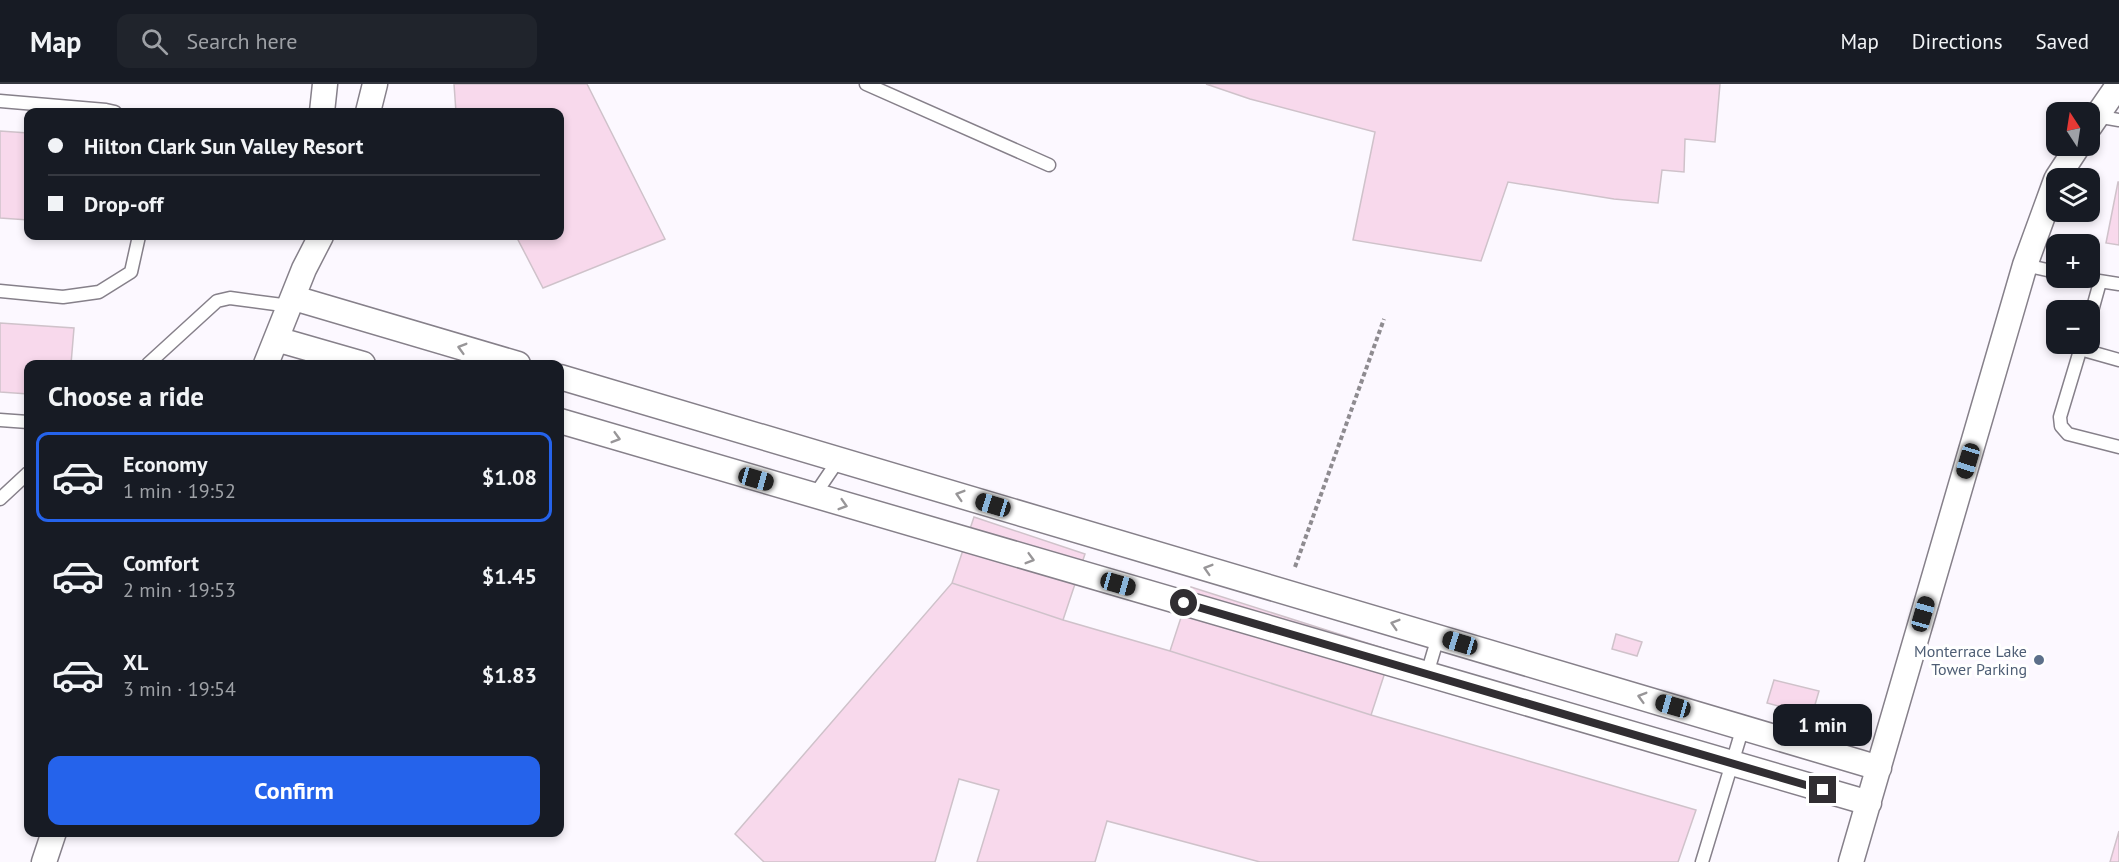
<!DOCTYPE html>
<html lang="en">
<head>
<meta charset="utf-8">
<style>
	:root { --surface:#171b24; --page:#20242c; --text:#f1f3f6; --muted:#9ea1a6; --line:#363941; --accent:#2563eb }
	body { margin:0; font-family:"PT Sans",sans-serif; background:var(--page); color:var(--text); height:100vh; display:flex; flex-direction:column; font-size:22px; white-space:nowrap }
	* { box-sizing:border-box; margin:0 }
	p { font-size:20px; color:var(--muted) }
	.icon { flex:none; width:33px; height:33px; fill:none; stroke:currentColor; stroke-width:2; stroke-linecap:round; stroke-linejoin:round }
	.map { position:relative; flex:1; overflow:hidden }
	.sheet { position:absolute; left:24px; top:276px; width:540px; height:477px; display:flex; flex-direction:column; background:var(--surface); border-radius:12px; box-shadow:0 3px 9px #0003 }
	.sheet>* { flex:none }
	.guide { position:absolute; left:24px; top:24px; width:540px; height:132px; border-radius:12px; box-shadow:0 3px 9px #0003; display:grid; align-content:center; height:132px; padding:0 24px; background:var(--surface) }
	.needle { width:39px; rotate:348deg }
	.controls { position:absolute; left:2046px; top:18px; display:grid; gap:12px }
	.controls a { display:grid; place-items:center; width:54px; height:54px; border-radius:12px; background:var(--surface); box-shadow:0 3px 9px #0003; font-size:30px }
	.end { position:absolute; width:27px; height:27px; margin:-14px; border:8px solid #312e32; background:#fff; box-shadow:0 0 0 3px #fff }
	.from { border-radius:50% }
	.bubble { position:absolute; height:42px; border-radius:12px; background:var(--surface); box-shadow:0 3px 9px #0003; font-size:20px; font-weight:800; line-height:42px; text-align:center }
	.car { position:absolute; width:18px; height:36px; margin:-18px -9px; border-radius:8px; box-shadow:0 0 4px 2px #0007; background:linear-gradient(#222 24%,#8ab4d8 0 40%,#222 0 76%,#8ab4d8 0 86%,#222 0) }
	.guide b { display:flex; align-items:center; gap:21px; height:57px; font-size:22px }
	.guide b+b { border-top:2px solid var(--line) }
	.guide i { width:15px; height:15px; background:var(--text) }
	ul { padding:0; list-style:none }
	li { display:flex; align-items:center; gap:18px; height:90px; margin:0 12px 9px; padding:0 12px; border:3px solid transparent; border-radius:12px }
	li div { flex:1 }
	li b { display:block; font-size:22px }
	li em { font-style:normal; font-weight:800 }
	li.current { border-color:var(--accent) }
	li>.icon { width:54px; height:54px; stroke-width:1.5 }
	h2 { padding:0 24px; font-size:27px; line-height:72px }
	.action { display:flex; gap:12px; margin-top:auto; padding:12px 24px }
	.action a { flex:1; height:69px; border-radius:12px; background:var(--accent); color:#fff; font-size:24px; font-weight:800; line-height:69px; text-align:center }
	header { display:flex; align-items:center; gap:36px; box-sizing:border-box; height:84px; padding:0 30px; background:var(--surface); border-bottom:2px solid var(--line) }
	header strong { font-size:28px }
	nav { display:flex; gap:33px; margin-inline-start:auto; font-size:21px }
	.search { width:420px; height:54px; background:var(--page); display:flex; align-items:center; gap:15px; box-sizing:border-box; padding:0 21px; border-radius:12px; color:var(--muted); font-size:22px }
	.map>svg:first-child { display:block }
	.building { fill:#f8d9ec; stroke:#cfc2ca; stroke-width:1.5 }
	.lines { fill:none; stroke-linecap:round; stroke-linejoin:round }
	.lane-casing { stroke:#86808a; stroke-width:15 }
	.street-casing { stroke:#86808a; stroke-width:27 }
	.path { stroke:#8e8b90; stroke-width:4; stroke-dasharray:4.5 3; stroke-linecap:butt }
	.lane { stroke:#fff; stroke-width:12 }
	.street { stroke:#fff; stroke-width:24 }
	.oneway { stroke:#989698 }
	.route { stroke:#312e32; stroke-width:8 }
	.service-dot { fill:#5c6f8a; stroke:#fff; stroke-width:2 }
	.labels { text-anchor:middle; dominant-baseline:central; stroke-width:6; stroke-linejoin:round; paint-order:stroke }
	.service-label { font-size:16px; fill:#4e5e75; stroke:#fff; text-anchor:end }
</style>
</head>
<body>
<header>
<strong>Map</strong>
<div class="search"><svg class="icon" aria-label="search" viewBox="0 0 24 24"><circle cx="10" cy="10" r="6"/><path d="M15 15l6 6"/></svg>Search here</div>
<nav><a>Map</a><a>Directions</a><a>Saved</a></nav>
</header>
<div class="map">
<svg width="2119" height="778" viewBox="0 0 2119 778">
	<rect width="100%" height="100%" fill="#fcf8ff"/>
	<path class="building" d="M454 0H587L665 155 543 204 516 152H560V28H456Z
		M1206 0H1720L1715 58 1685 55 1684 88 1662 86 1658 119 1614 115 1508 98 1481 177 1353 156 1375 48 1250 15Z
		M0 47 28 49V136L0 134Z
		M2118 98H2119V161L2106 159Z
		M0 239 74 244 71 280H28V310L0 308Z
		M974 433 1085 470 1063 536 952 499Z
		M952 499 1063 536 1170 567 1371 631 1696 726 1678 778H1260L1107 737 1095 778H977L999 706 959 695 935 778H764L735 750Z
		M1191 503 1392 567 1371 631 1170 567Z
		M1616 550 1642 558 1637 572 1612 565Z
		M1774 596 1819 607 1812 631 1767 619Z
		M2119 747V778H2110Z"/>
	<g class="lines">
		<g class="lane-casing">
			<path id="lane" d="M866 0 1049 81
				M0 17 106 26 115 28
				M2096 32 2119 36
				M2025 181 2056 188
				M2080 194 2119 200
				M0 207 63 213 99 208 131 188 139 152
				M2090 234 2100 198
				M2082 260 2060 333 2061 342 2068 350 2119 363
				M2080 265 2119 276
				M148 280 217 217 230 214 290 222
				M0 336 28 338
				M814 412 839 375
				M0 415 28 389
				M1427 590 1438 553
				M1702 778 1743 643"/>
		</g>
		<g class="street-casing">
			<path id="street" d="M322 28 325 0
				M368 28 375 0
				M2090 42 2119 0
				M2057 94 2078 62
				M294 214 518 280
				M276 255 363 280
				M266 280 304 185 321 152
				M560 293 1879 684
				M560 337 1869 719
				M44 778 54 748
				M1851 778 2025 181 2056 96"/>
		</g>
		<path class="path" d="M1295 483 1384 235"/>
		<use href="#lane" class="lane"/>
		<use href="#street" class="street"/>
	</g>
	<defs><path id="oneway-chevron" d="M-2-3.5L2.5 0L-2 3.5" fill="none" stroke-width="1.6" stroke-linecap="round" stroke-linejoin="round" transform="scale(1.5)"/></defs>
	<g class="oneway">
		<use href="#oneway-chevron" transform="translate(462 264) rotate(-164)"/>
		<use href="#oneway-chevron" transform="translate(616 354) rotate(16)"/>
		<use href="#oneway-chevron" transform="translate(960 411) rotate(-163)"/>
		<use href="#oneway-chevron" transform="translate(843 421) rotate(17)"/>
		<use href="#oneway-chevron" transform="translate(1030 475) rotate(16)"/>
		<use href="#oneway-chevron" transform="translate(1208 485) rotate(-163)"/>
		<use href="#oneway-chevron" transform="translate(1395 540) rotate(-163)"/>
		<use href="#oneway-chevron" transform="translate(1642 613) rotate(-164)"/>
	</g>
	<g class="lines">
		<path class="route" d="M1184 519 1823 706"/>
	</g>
	<circle class="service-dot" cx="2039" cy="576" r="6"/>
	<g class="labels">
		<g class="service-label">
			<text x="2027" y="567">Monterrace Lake<tspan x="2027" dy="18">Tower Parking</tspan></text>
		</g>
	</g>
</svg>
<div class="controls">
<a><svg class="needle" viewBox="-14 -14 28 28"><path d="M0-13l5 13h-10z" fill="#e53935"/><path d="M0 13l5-13h-10z" fill="#9ea1a6"/></svg></a>
<a><svg class="icon" aria-label="layers" viewBox="0 0 24 24"><path d="M12 4l9 5-9 5-9-5zM3 14l9 5 9-5"/></svg></a>
<a>+</a>
<a>−</a>
</div>
<i class="end from" style="left:1184px;top:519px"></i>
<i class="end" style="left:1823px;top:706px"></i>
<div class="bubble" style="left:1773px;top:620px;width:99px">1 min</div>
<i class="car" style="left:1968px;top:377px;rotate:197deg"></i>
<i class="car" style="left:756px;top:395px;rotate:106deg"></i>
<i class="car" style="left:993px;top:421px;rotate:287deg"></i>
<i class="car" style="left:1118px;top:500px;rotate:106deg"></i>
<i class="car" style="left:1923px;top:530px;rotate:16deg"></i>
<i class="car" style="left:1460px;top:559px;rotate:287deg"></i>
<i class="car" style="left:1673px;top:622px;rotate:286deg"></i>
<div class="guide">
<b><i class="from"></i>Hilton Clark Sun Valley Resort</b>
<b><i></i>Drop-off</b>
</div>
<section class="sheet">
<h2>Choose a ride</h2>
<ul>
<li class="current"><svg class="icon" aria-label="car" viewBox="0 0 24 24"><path d="M5 17H2v-5l4-1 3-4h7l3 4 3 1v5h-3M9 17h6M6 11h13"/><circle cx="7" cy="17" r="2"/><circle cx="17" cy="17" r="2"/></svg><div><b>Economy</b><p>1 min · 19:52</p></div><em>$1.08</em></li>
<li><svg class="icon" aria-label="car" viewBox="0 0 24 24"><path d="M5 17H2v-5l4-1 3-4h7l3 4 3 1v5h-3M9 17h6M6 11h13"/><circle cx="7" cy="17" r="2"/><circle cx="17" cy="17" r="2"/></svg><div><b>Comfort</b><p>2 min · 19:53</p></div><em>$1.45</em></li>
<li><svg class="icon" aria-label="car" viewBox="0 0 24 24"><path d="M5 17H2v-5l4-1 3-4h7l3 4 3 1v5h-3M9 17h6M6 11h13"/><circle cx="7" cy="17" r="2"/><circle cx="17" cy="17" r="2"/></svg><div><b>XL</b><p>3 min · 19:54</p></div><em>$1.83</em></li>
</ul>
<div class="action"><a>Confirm</a></div>
</section>
</div>
</body>
</html>
